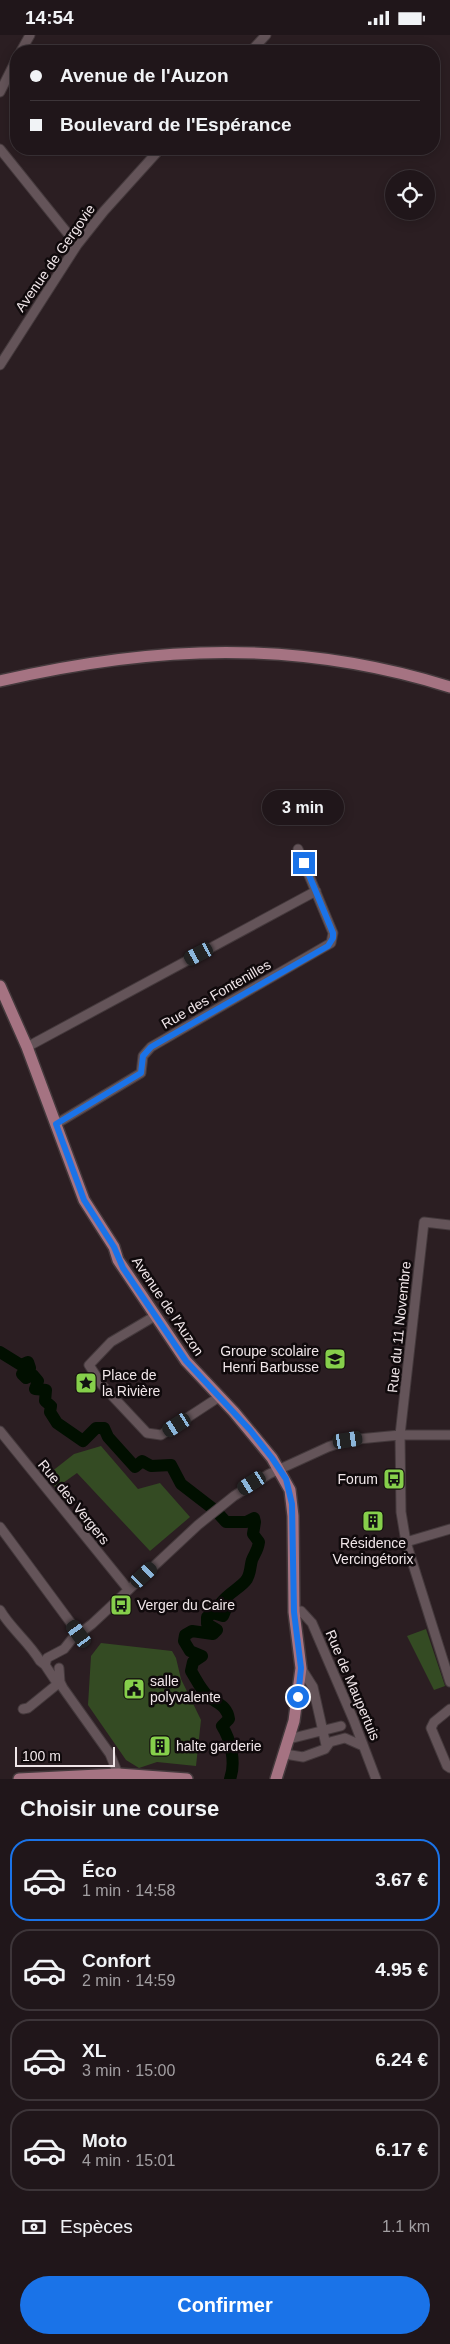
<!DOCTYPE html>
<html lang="fr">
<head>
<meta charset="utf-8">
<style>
	:root { --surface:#20161a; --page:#2d2327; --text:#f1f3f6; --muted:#a29fa2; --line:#3d3539; --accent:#1a73e8 }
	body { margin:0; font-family:Helvetica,sans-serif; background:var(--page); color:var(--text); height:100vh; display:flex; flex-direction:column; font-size:19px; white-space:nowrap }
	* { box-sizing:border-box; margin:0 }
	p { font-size:16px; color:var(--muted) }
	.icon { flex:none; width:28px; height:28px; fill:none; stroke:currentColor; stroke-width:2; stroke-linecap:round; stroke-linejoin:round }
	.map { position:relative; height:1744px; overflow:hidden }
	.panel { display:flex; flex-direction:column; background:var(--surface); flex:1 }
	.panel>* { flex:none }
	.guide { position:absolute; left:10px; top:10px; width:430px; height:110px; border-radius:20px; box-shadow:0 2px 12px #0003,0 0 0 1px var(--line); display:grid; align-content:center; height:110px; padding:0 20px; background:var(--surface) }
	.controls { position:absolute; left:385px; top:135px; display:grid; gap:10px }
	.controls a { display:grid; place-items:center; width:50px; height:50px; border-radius:50%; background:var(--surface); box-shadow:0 2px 12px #0003,0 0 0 1px var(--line); font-size:25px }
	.scale { position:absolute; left:15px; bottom:12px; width:100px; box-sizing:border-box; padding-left:5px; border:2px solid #f0e6e9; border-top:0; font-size:14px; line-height:18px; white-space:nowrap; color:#f0e6e9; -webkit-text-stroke:4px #100a0c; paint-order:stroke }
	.end { position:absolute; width:22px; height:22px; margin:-11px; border:6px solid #1a73e8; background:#fff; box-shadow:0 0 0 2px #fff }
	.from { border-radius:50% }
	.bubble { position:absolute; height:35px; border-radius:18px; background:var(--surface); box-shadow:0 2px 12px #0003,0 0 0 1px var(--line); font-size:16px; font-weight:700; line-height:35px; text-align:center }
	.car { position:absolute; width:15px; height:30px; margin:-15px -8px; border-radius:6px; box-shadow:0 0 4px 1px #0007; background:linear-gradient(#222 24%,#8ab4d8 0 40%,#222 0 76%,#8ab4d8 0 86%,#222 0) }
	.guide b { display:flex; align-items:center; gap:18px; height:48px; font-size:19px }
	.guide b+b { border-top:1px solid var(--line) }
	.guide i { width:12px; height:12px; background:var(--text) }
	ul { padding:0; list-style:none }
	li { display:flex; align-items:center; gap:15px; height:82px; margin:0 10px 8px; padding:0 10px; border:2px solid var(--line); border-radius:20px }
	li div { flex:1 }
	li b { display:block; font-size:19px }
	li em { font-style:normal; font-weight:700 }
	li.selected { border-color:var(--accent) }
	li>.icon { width:45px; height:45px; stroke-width:1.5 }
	h2 { padding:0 20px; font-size:22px; line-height:60px }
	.pay { display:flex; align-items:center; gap:12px; height:55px; padding:0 20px; font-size:19px }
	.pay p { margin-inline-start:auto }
	.primary-button { display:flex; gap:10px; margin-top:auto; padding:10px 20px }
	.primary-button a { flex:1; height:58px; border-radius:30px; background:var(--accent); color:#fff; font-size:20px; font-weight:700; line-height:58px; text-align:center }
	.status { display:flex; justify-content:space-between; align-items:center; height:35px; padding:0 25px; background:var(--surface); direction:ltr }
	.status svg { height:14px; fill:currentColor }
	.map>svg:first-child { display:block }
	.green { fill:#344b23 }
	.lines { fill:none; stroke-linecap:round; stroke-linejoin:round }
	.river { stroke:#010f00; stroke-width:12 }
	.minor-casing { stroke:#44393c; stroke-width:11 }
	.major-casing { stroke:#44393c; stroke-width:14 }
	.minor { stroke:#645459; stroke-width:9 }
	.major { stroke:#a57382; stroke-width:11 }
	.route { stroke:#1a73e8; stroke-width:6 }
	.labels { text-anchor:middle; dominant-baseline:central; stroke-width:5; stroke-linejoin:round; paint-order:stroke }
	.street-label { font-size:14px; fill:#f0e6e9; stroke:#100a0c }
	.poi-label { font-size:14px; fill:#f0e6e9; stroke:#100a0c; text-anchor:start }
</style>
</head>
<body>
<div class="status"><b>14:54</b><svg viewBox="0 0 49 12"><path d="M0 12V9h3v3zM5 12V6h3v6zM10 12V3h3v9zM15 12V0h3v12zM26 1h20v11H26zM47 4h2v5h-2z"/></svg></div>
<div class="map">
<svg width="450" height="1744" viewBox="0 0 450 1744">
	<rect width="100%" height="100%" fill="#2b1e22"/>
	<path class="green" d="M101 1411 138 1454 160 1448 190 1482 150 1516 77 1438 56 1453 46 1441 74 1419Z
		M426 1594 445 1651 434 1655 407 1601Z
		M101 1608 172 1616 176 1623 181 1644 201 1685 196 1731 157 1727 139 1733 126 1725 88 1670 91 1621Z"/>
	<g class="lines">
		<path class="river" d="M0 1317 21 1330 28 1327 30 1333 22 1339 26 1343 33 1340 38 1346 35 1354 46 1355 45 1366 51 1371 50 1377 57 1388 83 1406 96 1393H104L108 1402 135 1432 142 1426 151 1431 171 1430 181 1449 216 1476 226 1487H246L254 1483 255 1487 253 1499 259 1507C258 1515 255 1518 252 1525 250 1531 251 1537 247 1544 242 1552 228 1558 221 1568L226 1574 223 1581 213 1578 207 1582V1589L217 1595 213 1599 192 1596 185 1600 184 1606 190 1616 202 1621 193 1627 191 1636C196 1644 201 1655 208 1661 217 1669 227 1670 229 1684L222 1691C231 1705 236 1728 230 1744"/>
		<g class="minor-casing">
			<path id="minor" d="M21 16 30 0
				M251 16 266 0
				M0 57 16 25
				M0 114 77 210
				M0 330 77 210 104 176 160 114
				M27 1012 316 856
				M56 1089 141 1038 143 1021 151 1012 331 908 333 898 298 814
				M450 1190 424 1187 400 1400 401 1477 406 1507 450 1647
				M155 1281 111 1307 89 1330 102 1350 147 1398 161 1400 219 1362
				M0 1396 128 1554
				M0 1492 79 1599
				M406 1507 450 1494
				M0 1575C10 1593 29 1607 40 1626L45 1630 55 1645 60 1647
				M294 1577 301 1576 312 1588 354 1686 376 1744
				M45 1630 47 1623 64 1614 72 1604 92 1589 198 1490 234 1461 269 1439 328 1412 348 1405 400 1400H450
				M59 1633 60 1647 63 1653 110 1719 118 1739 115 1744
				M301 1633 313 1652 326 1710
				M23 1674 28 1673 60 1647
				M450 1674 434 1687 431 1693 447 1731 450 1733
				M289 1704 341 1691
				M285 1719 303 1722 325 1714 330 1707 345 1703 363 1711"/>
		</g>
		<g class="major-casing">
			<path id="major" d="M0 646C155 610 297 604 450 652
				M0 951 27 1012 84 1165 114 1212 118 1225 186 1326 234 1377 272 1423 290 1455 293 1481 294 1577 301 1633 294 1686 276 1744
				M19 1744 118 1739 187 1744"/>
		</g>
		<use href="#minor" class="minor"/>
		<use href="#major" class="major"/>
	</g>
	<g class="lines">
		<path class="route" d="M298 1662 301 1633 294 1577 292 1469 286 1444 272 1423 250 1395 186 1326 123 1233 114 1212 84 1165 56 1089 141 1038 143 1021 151 1012 328 911 333 903V898L304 828"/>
	</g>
	<defs>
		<g id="school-square" transform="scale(1.125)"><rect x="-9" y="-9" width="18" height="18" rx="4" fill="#86cf4b" stroke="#100a0c"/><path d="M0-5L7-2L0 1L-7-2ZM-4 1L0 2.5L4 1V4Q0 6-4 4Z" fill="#111"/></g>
		<g id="sight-square" transform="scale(1.125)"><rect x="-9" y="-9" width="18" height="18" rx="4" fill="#86cf4b" stroke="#100a0c"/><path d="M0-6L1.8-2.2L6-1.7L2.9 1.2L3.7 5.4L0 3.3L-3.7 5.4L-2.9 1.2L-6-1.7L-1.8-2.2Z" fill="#111"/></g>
		<g id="bus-square" transform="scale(1.125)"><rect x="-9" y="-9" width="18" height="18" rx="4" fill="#86cf4b" stroke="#100a0c"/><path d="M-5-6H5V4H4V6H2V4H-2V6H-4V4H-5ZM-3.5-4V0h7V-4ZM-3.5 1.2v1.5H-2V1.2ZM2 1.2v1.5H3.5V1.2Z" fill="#111"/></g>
		<g id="building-square" transform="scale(1.125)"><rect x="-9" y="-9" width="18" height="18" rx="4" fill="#86cf4b" stroke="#100a0c"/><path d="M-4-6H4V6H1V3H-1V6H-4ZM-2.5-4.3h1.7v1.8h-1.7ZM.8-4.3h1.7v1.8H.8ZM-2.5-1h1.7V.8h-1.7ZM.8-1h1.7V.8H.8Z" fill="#111"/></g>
		<g id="civic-square" transform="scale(1.125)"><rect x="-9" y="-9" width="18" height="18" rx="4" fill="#86cf4b" stroke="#100a0c"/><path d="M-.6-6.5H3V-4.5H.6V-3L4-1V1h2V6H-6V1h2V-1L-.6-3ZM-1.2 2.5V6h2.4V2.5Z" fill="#111"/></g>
	</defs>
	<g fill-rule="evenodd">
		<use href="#school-square" x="335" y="1324"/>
		<use href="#sight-square" x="86" y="1348"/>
		<use href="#bus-square" x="394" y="1444"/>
		<use href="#building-square" x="373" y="1486"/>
		<use href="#bus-square" x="121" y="1570"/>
		<use href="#civic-square" x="134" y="1654"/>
		<use href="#building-square" x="160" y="1711"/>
	</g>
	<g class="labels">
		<g class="street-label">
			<text transform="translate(55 223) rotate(-55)">Avenue de Gergovie</text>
			<text transform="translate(216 959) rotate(-30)">Rue des Fontenilles</text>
			<text transform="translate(168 1271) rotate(56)">Avenue de l'Auzon</text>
			<text transform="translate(399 1292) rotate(-84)">Rue du 11 Novembre</text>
			<text transform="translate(74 1467) rotate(51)">Rue des Vergers</text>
			<text transform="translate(353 1650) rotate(67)">Rue de Maupertuis</text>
		</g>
		<g class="poi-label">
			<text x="319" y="1316" text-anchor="end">Groupe scolaire<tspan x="319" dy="16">Henri Barbusse</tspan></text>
			<text x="102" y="1340">Place de<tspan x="102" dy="16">la Rivière</tspan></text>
			<text x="378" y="1444" text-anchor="end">Forum</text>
			<text x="373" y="1508" text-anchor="middle">Résidence<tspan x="373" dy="16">Vercingétorix</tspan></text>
			<text x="137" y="1570">Verger du Caire</text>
			<text x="150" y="1646">salle<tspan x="150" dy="16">polyvalente</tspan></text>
			<text x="176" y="1711">halte garderie</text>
		</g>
	</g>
</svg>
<div class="controls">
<a><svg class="icon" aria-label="locate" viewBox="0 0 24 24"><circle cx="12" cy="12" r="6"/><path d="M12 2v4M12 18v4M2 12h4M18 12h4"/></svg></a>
</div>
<div class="scale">100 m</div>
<i class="end from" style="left:298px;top:1662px"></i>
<i class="end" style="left:304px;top:828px"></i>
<div class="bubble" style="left:262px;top:755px;width:82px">3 min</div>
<i class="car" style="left:199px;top:919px;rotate:242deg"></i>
<i class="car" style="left:177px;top:1390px;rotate:237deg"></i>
<i class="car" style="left:348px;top:1405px;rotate:81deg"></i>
<i class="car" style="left:252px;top:1448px;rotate:238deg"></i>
<i class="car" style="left:144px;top:1540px;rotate:47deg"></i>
<i class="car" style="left:79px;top:1599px;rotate:324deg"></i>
<div class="guide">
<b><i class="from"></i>Avenue de l'Auzon</b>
<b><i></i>Boulevard de l'Espérance</b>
</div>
</div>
<section class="panel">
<h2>Choisir une course</h2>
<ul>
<li class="selected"><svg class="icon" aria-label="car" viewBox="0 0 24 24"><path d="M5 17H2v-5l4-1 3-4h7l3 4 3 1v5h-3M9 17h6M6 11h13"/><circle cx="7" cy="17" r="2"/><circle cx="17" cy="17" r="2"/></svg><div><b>Éco</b><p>1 min · 14:58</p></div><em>3.67 €</em></li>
<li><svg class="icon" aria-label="car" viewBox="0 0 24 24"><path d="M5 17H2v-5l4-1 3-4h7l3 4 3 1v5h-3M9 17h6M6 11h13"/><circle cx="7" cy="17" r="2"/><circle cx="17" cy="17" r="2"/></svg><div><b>Confort</b><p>2 min · 14:59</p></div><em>4.95 €</em></li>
<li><svg class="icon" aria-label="car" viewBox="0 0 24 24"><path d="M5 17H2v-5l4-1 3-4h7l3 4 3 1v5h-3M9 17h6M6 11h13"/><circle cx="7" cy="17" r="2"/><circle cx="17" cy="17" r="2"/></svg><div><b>XL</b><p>3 min · 15:00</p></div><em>6.24 €</em></li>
<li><svg class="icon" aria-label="car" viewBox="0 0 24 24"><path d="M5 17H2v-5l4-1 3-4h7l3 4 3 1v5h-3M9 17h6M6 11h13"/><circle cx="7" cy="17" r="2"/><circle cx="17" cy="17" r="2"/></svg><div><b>Moto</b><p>4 min · 15:01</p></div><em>6.17 €</em></li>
</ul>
<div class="pay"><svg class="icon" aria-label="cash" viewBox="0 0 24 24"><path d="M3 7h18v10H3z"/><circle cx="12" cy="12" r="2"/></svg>Espèces<p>1.1 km</p></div>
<div class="primary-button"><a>Confirmer</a></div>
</section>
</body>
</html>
